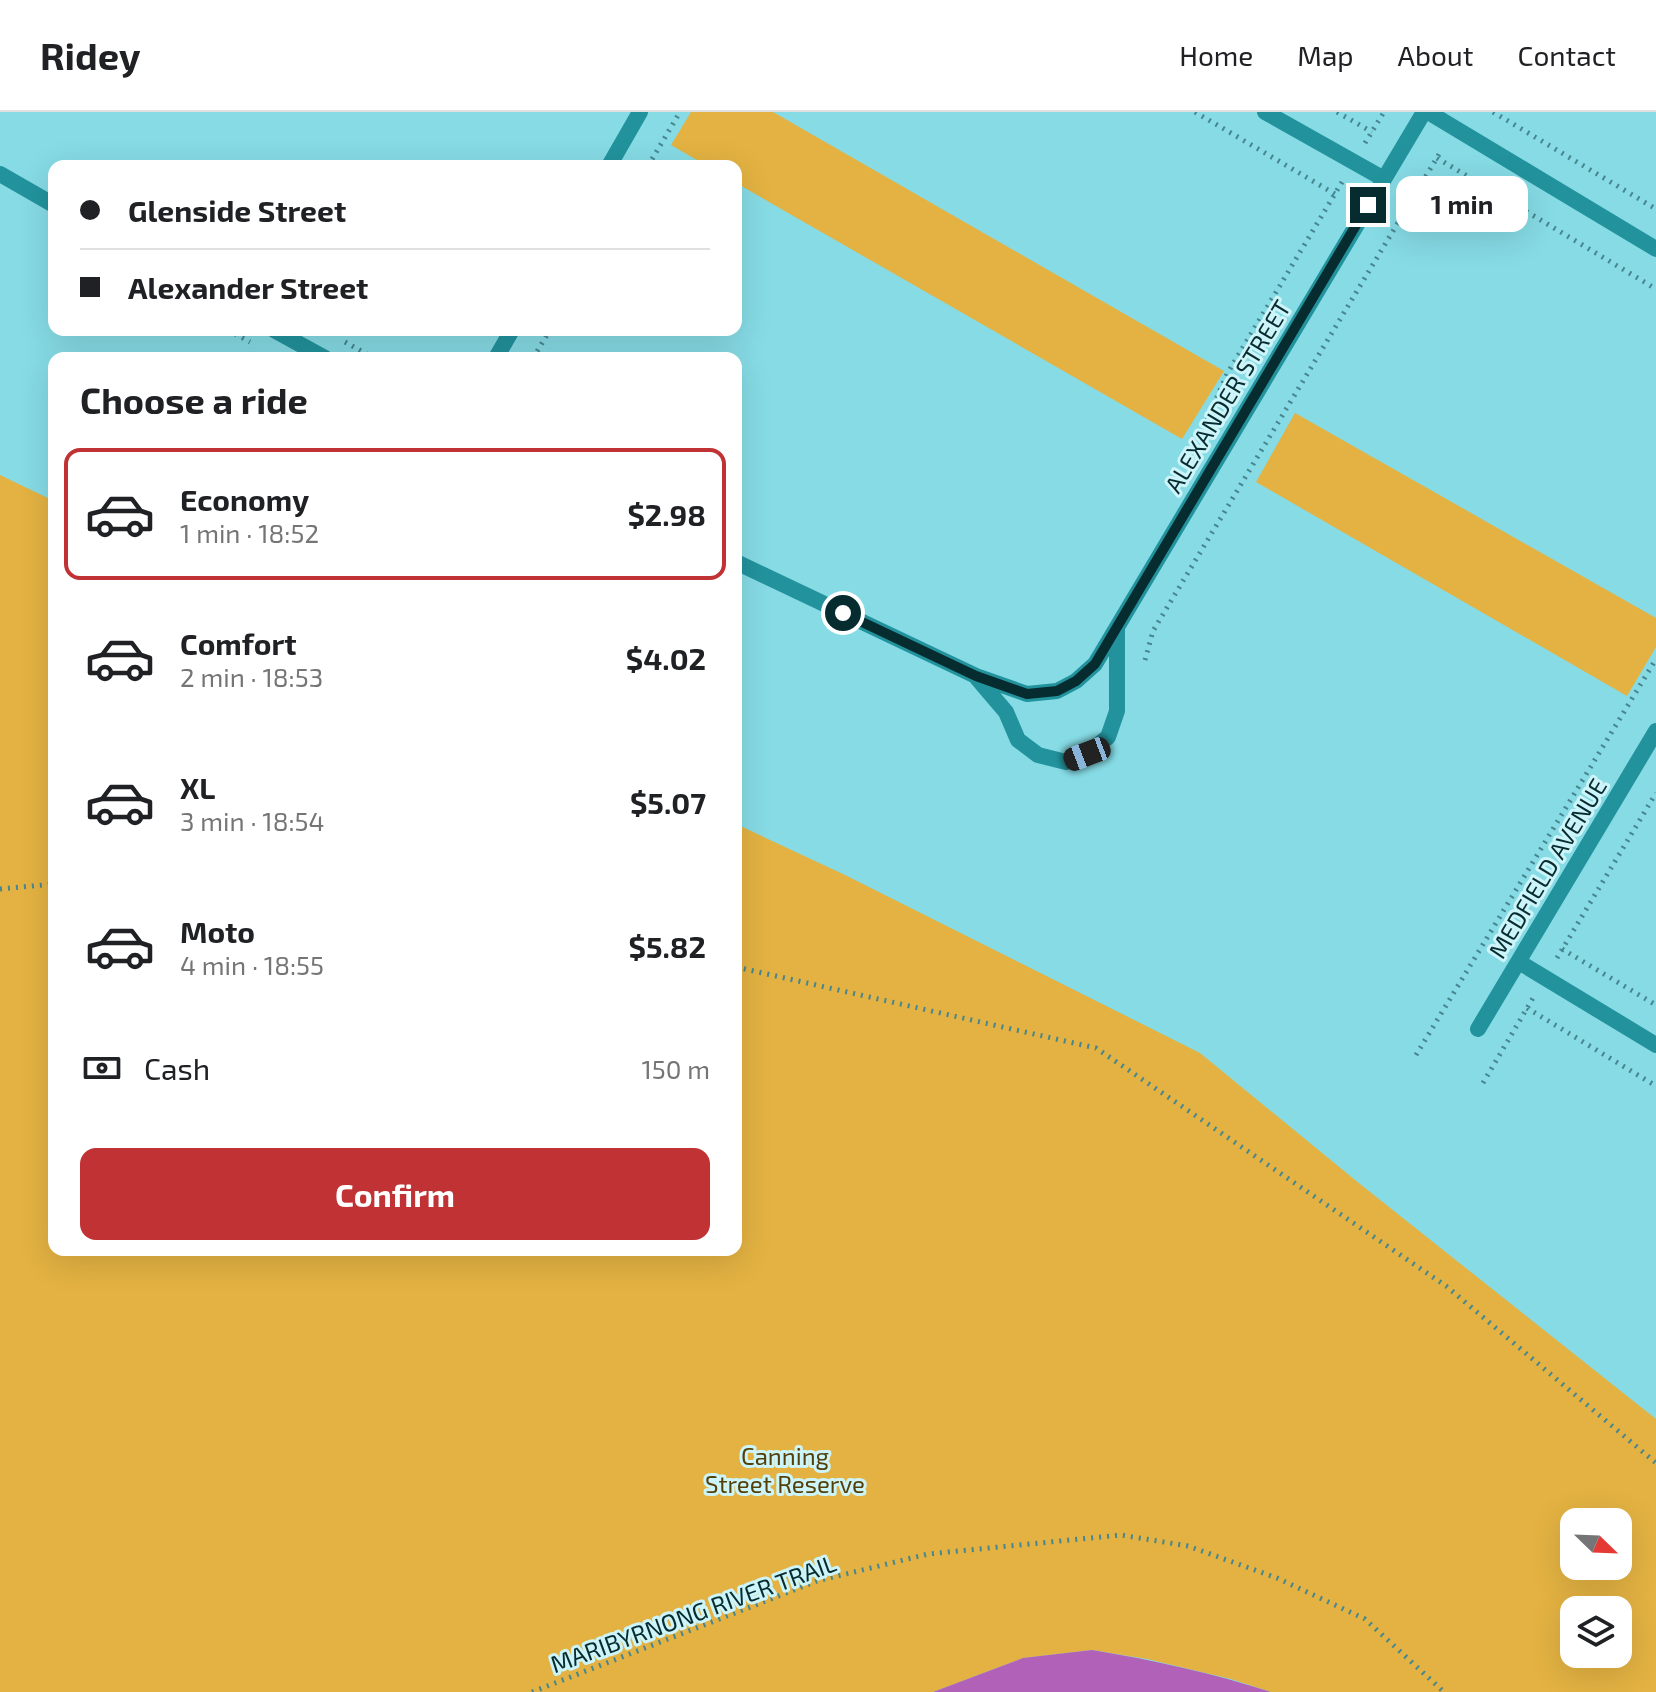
<!DOCTYPE html>
<html lang="en">
<head>
<meta charset="utf-8">
<style>
	:root { --surface:#fff; --page:#f2f2f2; --text:#202124; --muted:#757577; --line:#e0e0e0; --accent:#c13235 }
	body { margin:0; font-family:"Exo 2",sans-serif; background:var(--page); color:var(--text); height:100vh; display:flex; flex-direction:column; font-size:30px; white-space:nowrap }
	* { box-sizing:border-box; margin:0 }
	p { font-size:26px; color:var(--muted) }
	.icon { flex:none; width:44px; height:44px; fill:none; stroke:currentColor; stroke-width:2; stroke-linecap:round; stroke-linejoin:round }
	.map { position:relative; flex:1; overflow:hidden }
	.drawer { position:absolute; left:48px; top:240px; width:694px; height:904px; display:flex; flex-direction:column; background:var(--surface); border-radius:16px; box-shadow:0 8px 32px #0002 }
	.drawer>* { flex:none }
	.guide { position:absolute; left:48px; top:48px; width:694px; height:176px; border-radius:16px; box-shadow:0 8px 32px #0002; display:grid; align-content:center; height:176px; padding:0 32px; background:var(--surface) }
	.needle { width:52px; rotate:113deg }
	.tools { position:absolute; left:1560px; top:1396px; display:grid; gap:16px }
	.tools a { display:grid; place-items:center; width:72px; height:72px; border-radius:16px; background:var(--surface); box-shadow:0 8px 32px #0002; font-size:40px }
	.end { position:absolute; width:36px; height:36px; margin:-18px; border:10px solid #062c30; background:#fff; box-shadow:0 0 0 4px #fff }
	.from { border-radius:50% }
	.bubble { position:absolute; height:56px; border-radius:16px; background:var(--surface); box-shadow:0 8px 32px #0002; font-size:26px; font-weight:700; line-height:56px; text-align:center }
	.car { position:absolute; width:24px; height:48px; margin:-24px -12px; border-radius:10px; box-shadow:0 0 6px 2px #0007; background:linear-gradient(#222 24%,#8ab4d8 0 40%,#222 0 76%,#8ab4d8 0 86%,#222 0) }
	.guide b { display:flex; align-items:center; gap:28px; height:76px; font-size:30px }
	.guide b+b { border-top:2px solid var(--line) }
	.guide i { width:20px; height:20px; background:var(--text) }
	ul { padding:0; list-style:none }
	li { display:flex; align-items:center; gap:24px; height:132px; margin:0 16px 12px; padding:0 16px; border:4px solid transparent; border-radius:16px }
	li div { flex:1 }
	li b { display:block; font-size:30px }
	li em { font-style:normal; font-weight:700 }
	li.current { border-color:var(--accent) }
	li>.icon { width:72px; height:72px; stroke-width:1.5 }
	h2 { padding:0 32px; font-size:36px; line-height:96px }
	.pay { display:flex; align-items:center; gap:20px; height:88px; padding:0 32px; font-size:30px }
	.pay p { margin-inline-start:auto }
	.action { display:flex; gap:16px; margin-top:auto; padding:16px 32px }
	.action a { flex:1; height:92px; border-radius:16px; background:var(--accent); color:#fff; font-size:32px; font-weight:700; line-height:92px; text-align:center }
	header { display:flex; align-items:center; gap:48px; box-sizing:border-box; height:112px; padding:0 40px; background:var(--surface); border-bottom:2px solid var(--line) }
	header strong { font-size:38px }
	nav { display:flex; gap:44px; margin-inline-start:auto; font-size:28px }
	.map>svg:first-child { display:block }
	.green { fill:#e3b242; fill-rule:evenodd }
	.water { fill:#b161b7 }
	.lines { fill:none; stroke-linecap:round; stroke-linejoin:round }
	.path { stroke:#48868e; stroke-width:5; stroke-dasharray:2 6; stroke-linecap:butt }
	.minor { stroke:#22939d; stroke-width:16 }
	.route { stroke:#062c30; stroke-width:10 }
	.labels { text-anchor:middle; dominant-baseline:central; stroke-width:6; stroke-linejoin:round; paint-order:stroke }
	.street-label { font-size:24px; fill:#062c30; stroke:#ccf4f9 }
	.park-label { font-size:24px; fill:#553f09; stroke:#ccf4f9 }
</style>
</head>
<body>
<header>
<strong>Ridey</strong>
<nav><a>Home</a><a>Map</a><a>About</a><a>Contact</a></nav>
</header>
<div class="map">
<svg width="1656" height="1580" viewBox="0 0 1656 1580">
	<rect width="100%" height="100%" fill="#86dbe5"/>
	<path class="green" d="M691 0H773L1224 259 1182 327 736 71V54H707L671 33Z
		M1295 301 1656 506V535L1627 584 1256 370Z
		M0 363 54 389V1138H736V712L845 763 1200 941 1360 1072 1656 1307V1580H1271L1231 1567 1147 1547 1092 1538 1023 1546 933 1580H0ZM1574 1410H1618V1454H1574ZM1574 1498H1618V1542H1574Z"/>
	<path class="water" d="M1092 1538C1153 1548 1212 1561 1271 1580H933L1023 1546Z"/>
	<g class="lines">
		<path class="path" d="M1195 0 1335 82
			M1337 0 1372 20
			M1493 0 1656 97
			M1365 31 1384 0
			M1437 46 1656 177
			M648 54 680 0
			M228 218 250 230
			M345 230 374 246
			M533 246 550 218
			M1207 308 1227 262 1342 70
			M1145 548 1153 519 1441 39
			M0 777 54 772
			M1562 837 1656 893
			M1557 846 1656 681
			M736 855 1096 936 1446 1174 1656 1351
			M1527 896 1656 974
			M1416 943 1656 547
			M1483 971 1533 886
			M532 1580 817 1469 928 1442 1121 1423 1188 1434 1277 1466 1365 1507 1444 1580"/>
		<path class="minor" d="M1265 0 1384 67
			M1428 0 1656 137
			M609 54 640 0
			M0 62 54 93
			M274 218 325 246
			M496 246 512 218
			M736 450 976 564 1027 582 1057 579 1076 569 1095 552 1424 0
			M977 566 1006 600 1018 628 1038 643 1066 650 1087 642 1108 625 1117 599V516
			M1519 850 1656 933
			M1478 917 1656 619"/>
	</g>
	<g class="lines">
		<path class="route" d="M843 501 976 564 1027 582 1057 579 1076 569 1095 552 1368 93"/>
	</g>
	<g class="labels">
		<g class="street-label">
			<text transform="translate(1227 284) rotate(-59)">ALEXANDER STREET</text>
			<text transform="translate(1547 756) rotate(-59)">MEDFIELD AVENUE</text>
			<text transform="translate(693 1501) rotate(-20)">MARIBYRNONG RIVER TRAIL</text>
		</g>
		<g class="park-label">
			<text x="785" y="1343">Canning<tspan x="785" dy="28">Street Reserve</tspan></text>
		</g>
	</g>
</svg>
<div class="tools">
<a><svg class="needle" viewBox="-14 -14 28 28"><path d="M0-13l5 13h-10z" fill="#e53935"/><path d="M0 13l5-13h-10z" fill="#757577"/></svg></a>
<a><svg class="icon" aria-label="layers" viewBox="0 0 24 24"><path d="M12 4l9 5-9 5-9-5zM3 14l9 5 9-5"/></svg></a>
</div>
<i class="end from" style="left:843px;top:501px"></i>
<i class="end" style="left:1368px;top:93px"></i>
<div class="bubble" style="left:1396px;top:64px;width:132px">1 min</div>
<i class="car" style="left:1087px;top:642px;rotate:249deg"></i>
<div class="guide">
<b><i class="from"></i>Glenside Street</b>
<b><i></i>Alexander Street</b>
</div>
<section class="drawer">
<h2>Choose a ride</h2>
<ul>
<li class="current"><svg class="icon" aria-label="car" viewBox="0 0 24 24"><path d="M5 17H2v-5l4-1 3-4h7l3 4 3 1v5h-3M9 17h6M6 11h13"/><circle cx="7" cy="17" r="2"/><circle cx="17" cy="17" r="2"/></svg><div><b>Economy</b><p>1 min · 18:52</p></div><em>$2.98</em></li>
<li><svg class="icon" aria-label="car" viewBox="0 0 24 24"><path d="M5 17H2v-5l4-1 3-4h7l3 4 3 1v5h-3M9 17h6M6 11h13"/><circle cx="7" cy="17" r="2"/><circle cx="17" cy="17" r="2"/></svg><div><b>Comfort</b><p>2 min · 18:53</p></div><em>$4.02</em></li>
<li><svg class="icon" aria-label="car" viewBox="0 0 24 24"><path d="M5 17H2v-5l4-1 3-4h7l3 4 3 1v5h-3M9 17h6M6 11h13"/><circle cx="7" cy="17" r="2"/><circle cx="17" cy="17" r="2"/></svg><div><b>XL</b><p>3 min · 18:54</p></div><em>$5.07</em></li>
<li><svg class="icon" aria-label="car" viewBox="0 0 24 24"><path d="M5 17H2v-5l4-1 3-4h7l3 4 3 1v5h-3M9 17h6M6 11h13"/><circle cx="7" cy="17" r="2"/><circle cx="17" cy="17" r="2"/></svg><div><b>Moto</b><p>4 min · 18:55</p></div><em>$5.82</em></li>
</ul>
<div class="pay"><svg class="icon" aria-label="cash" viewBox="0 0 24 24"><path d="M3 7h18v10H3z"/><circle cx="12" cy="12" r="2"/></svg>Cash<p>150 m</p></div>
<div class="action"><a>Confirm</a></div>
</section>
</div>
</body>
</html>
